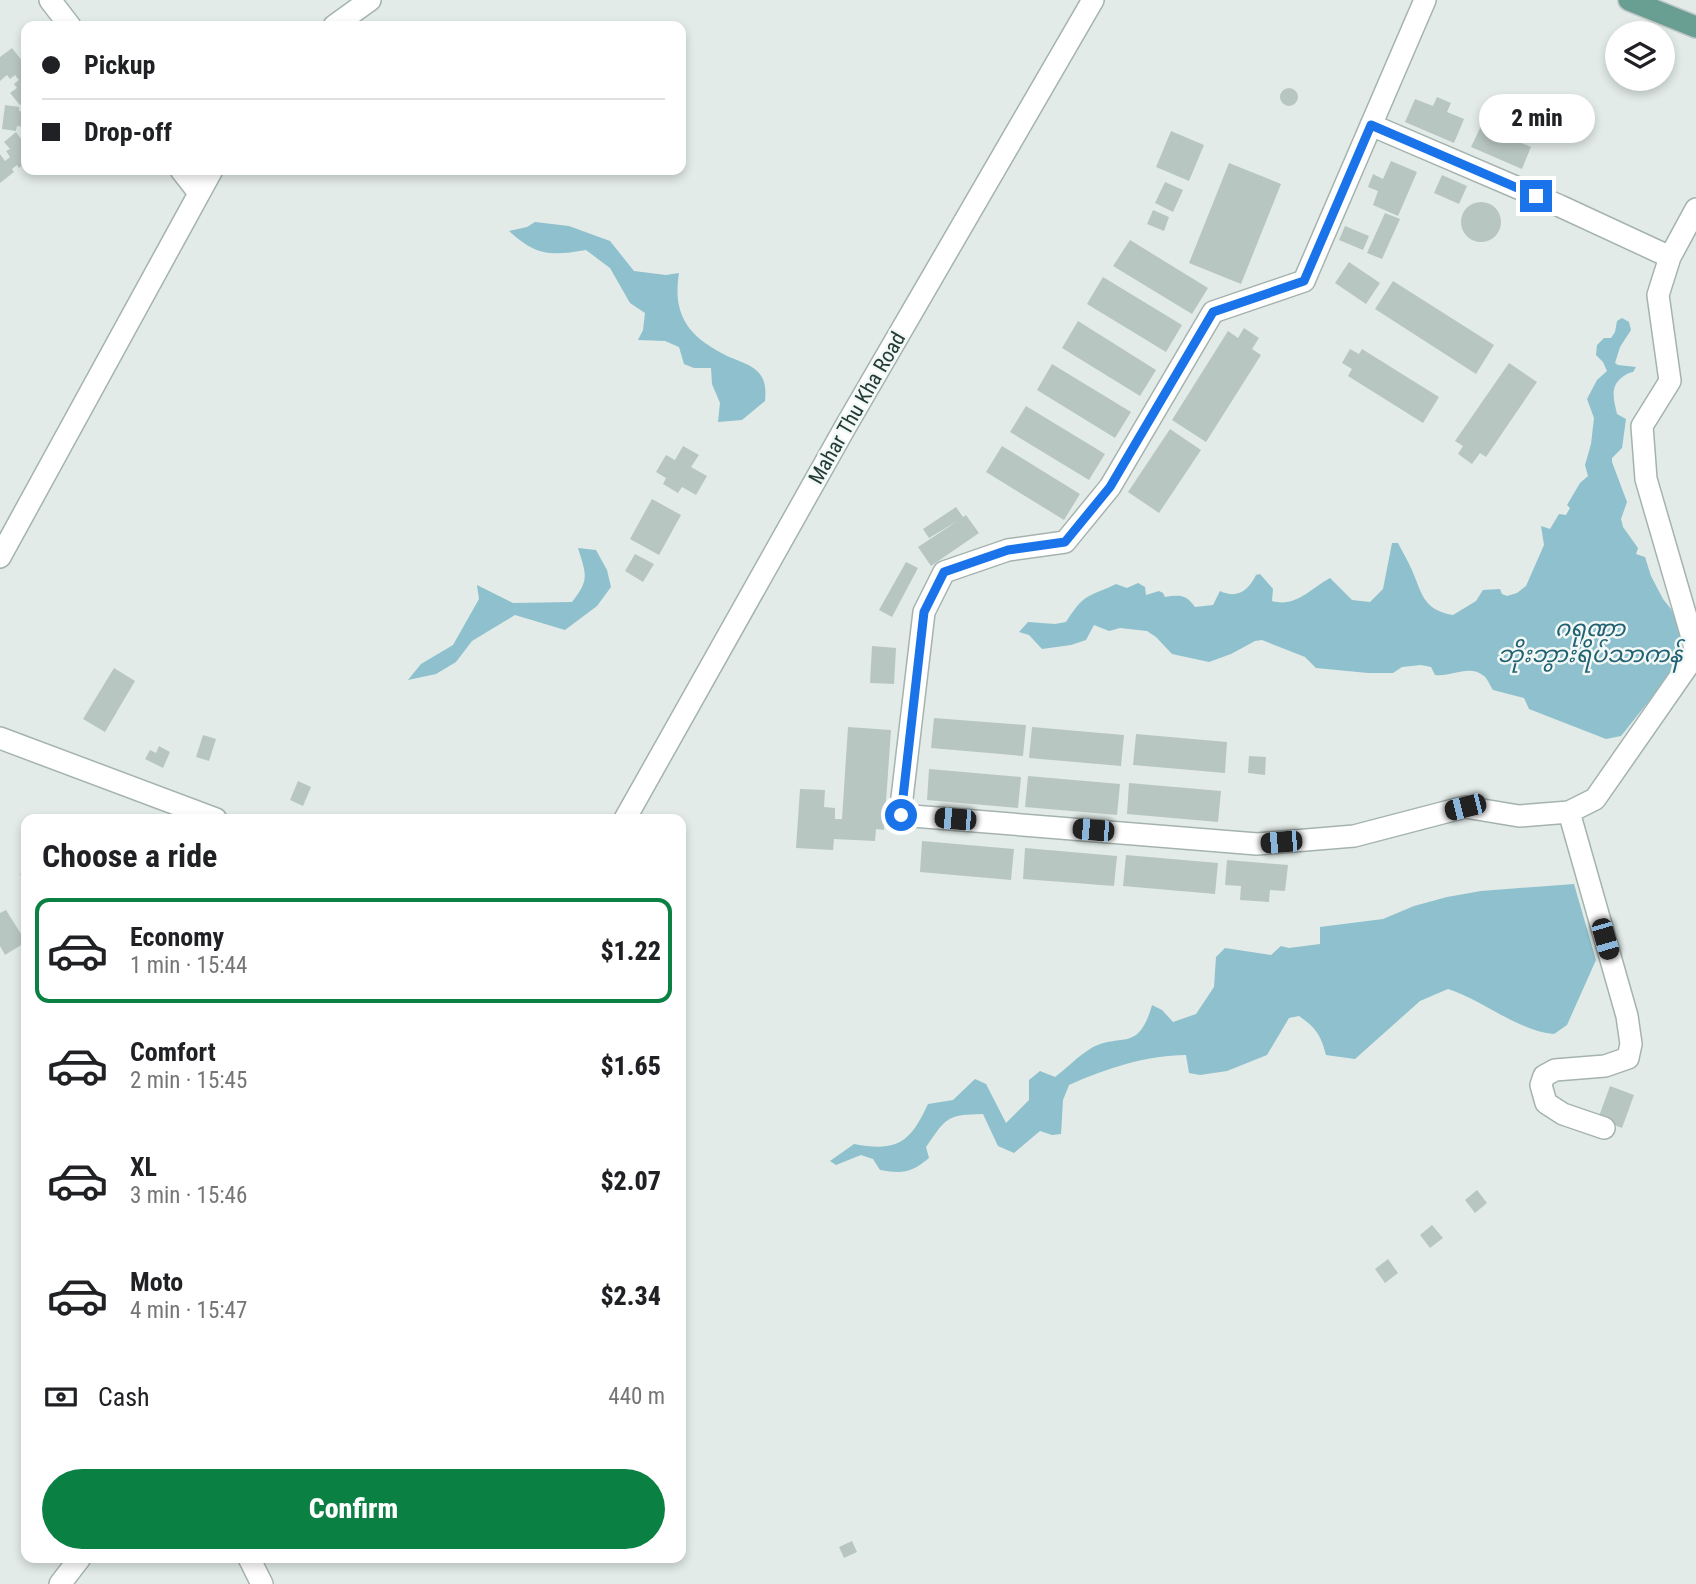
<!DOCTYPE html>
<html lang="en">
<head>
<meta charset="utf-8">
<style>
	:root { --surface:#fff; --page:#f6f6f6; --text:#202124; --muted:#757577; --line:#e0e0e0; --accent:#0b8043 }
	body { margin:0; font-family:"Roboto Condensed","Noto Sans Myanmar",sans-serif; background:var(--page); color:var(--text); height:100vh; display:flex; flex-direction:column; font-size:26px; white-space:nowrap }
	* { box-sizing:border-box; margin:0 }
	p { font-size:23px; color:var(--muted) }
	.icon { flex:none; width:38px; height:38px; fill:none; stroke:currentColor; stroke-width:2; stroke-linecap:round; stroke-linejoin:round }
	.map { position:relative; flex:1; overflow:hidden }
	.sheet { position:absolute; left:21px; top:814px; width:665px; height:749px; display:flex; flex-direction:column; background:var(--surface); border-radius:14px; box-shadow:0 4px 10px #0003 }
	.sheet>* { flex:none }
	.top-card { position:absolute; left:21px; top:21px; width:665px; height:154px; border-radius:14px; box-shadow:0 4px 10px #0003; display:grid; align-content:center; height:154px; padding:0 21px; background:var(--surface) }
	.tools { position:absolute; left:1605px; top:21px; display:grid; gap:14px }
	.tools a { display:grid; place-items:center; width:70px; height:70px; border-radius:50%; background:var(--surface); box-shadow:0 4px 10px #0003; font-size:35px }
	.end { position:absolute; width:32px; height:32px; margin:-16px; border:9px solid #1a73e8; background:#fff; box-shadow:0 0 0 4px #fff }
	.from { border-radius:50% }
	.bubble { position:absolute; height:49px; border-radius:24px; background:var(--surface); box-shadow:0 4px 10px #0003; font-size:23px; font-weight:800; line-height:49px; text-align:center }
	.car { position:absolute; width:21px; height:42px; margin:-21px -10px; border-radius:9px; box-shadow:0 0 5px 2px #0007; background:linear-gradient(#222 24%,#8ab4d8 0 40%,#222 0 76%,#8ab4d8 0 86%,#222 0) }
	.top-card b { display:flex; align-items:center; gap:24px; height:66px; font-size:26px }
	.top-card b+b { border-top:2px solid var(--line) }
	.top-card i { width:18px; height:18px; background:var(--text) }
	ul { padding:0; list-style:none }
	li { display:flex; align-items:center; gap:21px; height:105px; margin:0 14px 10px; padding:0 7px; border:4px solid transparent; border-radius:14px }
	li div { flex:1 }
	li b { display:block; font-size:26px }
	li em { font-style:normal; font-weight:800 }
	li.on { border-color:var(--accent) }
	li>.icon { width:63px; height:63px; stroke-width:1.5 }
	h2 { padding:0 21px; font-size:32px; line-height:84px }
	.pay { display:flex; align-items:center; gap:18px; height:77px; padding:0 21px; font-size:26px }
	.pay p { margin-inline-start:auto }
	.button { display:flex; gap:14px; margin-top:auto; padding:14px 21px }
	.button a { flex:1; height:80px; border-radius:42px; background:var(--accent); color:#fff; font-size:28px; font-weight:800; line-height:80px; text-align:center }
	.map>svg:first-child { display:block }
	.water { fill:#8ec0cd }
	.building { fill:#b8c6c1 }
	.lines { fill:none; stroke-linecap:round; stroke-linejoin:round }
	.minor-casing { stroke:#a5b3af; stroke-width:24 }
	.major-casing { stroke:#c1c8c7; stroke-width:24 }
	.minor { stroke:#fff; stroke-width:21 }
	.major { stroke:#699e93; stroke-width:21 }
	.route { stroke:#1a73e8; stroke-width:9 }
	.labels { text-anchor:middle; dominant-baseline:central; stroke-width:5; stroke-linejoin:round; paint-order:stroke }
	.street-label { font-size:21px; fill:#233b36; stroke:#f2f8f6 }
	.water-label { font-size:23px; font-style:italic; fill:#216173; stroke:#f2f8f6 }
</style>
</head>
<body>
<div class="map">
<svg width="1696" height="1584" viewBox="0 0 1696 1584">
	<rect width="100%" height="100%" fill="#e2ebe8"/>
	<path class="water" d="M535 222 569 226 610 241 634 271 666 275 679 273C672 316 689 337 727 356 736 360 750 364 757 371 766 379 766 390 765 401L742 420 718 422 720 403 712 384 711 368H694L684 364 679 347 665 341 638 340 643 330 645 313 630 303 610 268 586 250C551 256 536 256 509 231L527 227Z
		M1622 318 1629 322 1631 330 1620 347 1615 363 1618 365 1636 367C1631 375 1636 370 1627 374 1609 384 1613 397 1617 414L1626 419 1622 448 1612 458V462L1627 502 1621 519 1623 527 1638 548 1636 554 1645 557 1651 576 1663 599 1671 609 1681 630V655L1680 662 1621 736 1606 739 1529 709 1524 698 1493 690C1490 686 1488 679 1484 676 1469 664 1452 677 1435 675L1431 667 1421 665 1402 667 1393 673H1368L1316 668 1305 657 1262 640 1255 641 1231 654 1209 662 1172 654 1156 637 1147 631 1120 628 1109 631 1094 625 1086 640 1071 645 1042 649 1029 635 1019 632 1028 622 1055 624 1066 622C1072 613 1079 601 1089 596 1098 591 1107 589 1116 584L1127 588 1138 583 1145 587 1146 595 1159 591 1163 593 1165 597C1179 595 1186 594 1195 607L1213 605 1220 591C1237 599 1248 591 1256 575L1260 574 1273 589 1272 601C1296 608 1311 588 1330 578L1352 600 1370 602 1383 589 1392 543H1398C1402 551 1407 559 1411 568 1422 592 1422 610 1453 615L1476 601 1483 590 1500 589 1502 594 1507 596 1517 593 1526 586 1544 545 1541 526 1550 529 1559 514 1566 515 1570 508 1567 505 1580 483 1588 476 1585 465 1591 444 1594 418 1587 399 1597 380 1607 371 1603 362 1596 355 1597 345 1604 338H1611L1615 332 1617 321Z
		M578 548 596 550 607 570 611 587 597 606 565 630 515 615 472 641 456 662 436 674 408 680 421 664 453 645 479 599 477 585 513 603 572 602C590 580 586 574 578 548Z
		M1574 884 1596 960 1567 1025 1554 1034C1516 1030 1485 1001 1448 989L1420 1001 1355 1059 1326 1055C1321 1035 1316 1028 1299 1016L1289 1018 1267 1055 1227 1071 1200 1075 1189 1073 1186 1055C1146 1055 1105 1069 1069 1085L1063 1100 1061 1134 1052 1135 1040 1131 1014 1153 998 1146 983 1114C946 1115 947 1117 926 1147L929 1158C911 1173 903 1174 880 1170L873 1159 861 1155 836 1165 830 1161 854 1144C897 1152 910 1143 928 1104L953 1100 975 1079 986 1084 1006 1123 1029 1100V1080L1040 1071 1055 1077C1066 1069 1078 1056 1090 1049 1120 1031 1138 1055 1152 1005L1162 1010 1173 1022 1196 1014 1214 987 1216 957 1225 948 1271 955 1281 946 1289 948 1320 944V927L1383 919 1414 906 1447 897 1481 891Z"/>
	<path class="building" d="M12 48 26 66 23 68 26 72V99L20 105 10 93 17 88 14 84 19 80 15 75 10 79 7 75 0 81V57Z
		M1280 97a9 9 0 1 1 18 0a9 9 0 1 1-18 0Z
		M1437 97 1451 103 1447 112 1464 119 1454 143 1405 122 1415 99 1433 106Z
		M5 105 19 107V111L26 112V127L17 126 16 131 2 129Z
		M1481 126 1531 147 1522 169 1471 147Z
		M1171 131 1204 145 1189 181 1156 167Z
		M16 132 21 139 25 136 26 138V162L19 168 17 165 12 169 14 172 0 183V154L5 161 10 157 6 151 10 149 4 142Z
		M1391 161 1417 172 1398 216 1373 205 1378 191 1368 187 1373 174 1383 179Z
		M1229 163 1281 184 1241 284 1189 263Z
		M1442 175 1467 186 1459 204 1434 193Z
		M1165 182 1183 190 1173 212 1155 203Z
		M1461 222a20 20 0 1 1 40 0a20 20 0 1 1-40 0Z
		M1153 210 1169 217 1164 231 1147 224Z
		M1385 213 1400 219 1382 259 1367 253Z
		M1345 226 1369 236 1363 250 1339 240Z
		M1130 240 1208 288 1192 314 1113 266Z
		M1349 262 1380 283 1366 304 1335 283Z
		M1103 277 1182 325 1166 352 1087 304Z
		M1393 281 1494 345 1476 374 1375 309Z
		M1078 321 1156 370 1140 396 1062 348Z
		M1244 328 1259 338 1252 349 1261 355 1206 442 1172 420 1228 331 1238 338Z
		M1350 349 1359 354 1362 349 1439 397 1423 423 1348 376 1352 369 1342 363Z
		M1509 363 1537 382 1486 457 1480 453 1472 464 1458 454 1463 446 1455 441Z
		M1052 364 1131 412 1115 438 1037 390Z
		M1026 406 1105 454 1089 480 1010 432Z
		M1170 429 1201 450 1159 513 1128 492Z
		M683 446 699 455 691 467 707 476 696 495 682 487 678 493 663 484 666 478 656 472 666 455 675 460Z
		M1002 446 1080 494 1064 520 986 472Z
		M652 499 681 515 659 555 630 539Z
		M956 507 963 517 966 515 979 533 931 566 918 547 959 520 929 538 923 529Z
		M635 554 654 564 643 582 625 571Z
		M906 562 918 568 892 617 879 610Z
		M872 646 896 648 894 684 870 683Z
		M114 668 135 681 105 732 83 719Z
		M934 718 1026 725 1023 756 931 748Z
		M848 727 891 730 884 830 876 829 875 841 834 839 833 850 796 848 800 789 825 790 824 807 835 808V819H842Z
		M1032 727 1124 735 1121 766 1029 758Z
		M1136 734 1227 742 1225 773 1133 765Z
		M203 735 216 739 209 761 196 757Z
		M159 746 170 752 163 768 145 759 150 750 156 753Z
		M1249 756 1266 757 1265 775 1248 773Z
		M929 769 1021 777 1018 808 927 800Z
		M1028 776 1120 784 1117 815 1025 807Z
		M298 781 311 787 303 806 290 800Z
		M1129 783 1221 791 1218 822 1127 814Z
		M922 841 1014 849 1011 880 920 872Z
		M1025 848 1117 856 1114 886 1023 879Z
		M1126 855 1218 863 1215 894 1123 886Z
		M1227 860 1288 865 1285 891 1270 890 1269 902 1240 900 1241 886 1225 885Z
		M26 865V885L20 874 24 872 22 868Z
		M6 910 26 942 5 955 0 946V913Z
		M1610 1086 1634 1095 1622 1128 1598 1119Z
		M1477 1190 1487 1203 1475 1213 1465 1200Z
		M1432 1225 1443 1238 1430 1248 1420 1235Z
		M1388 1259 1398 1273 1385 1283 1375 1269Z
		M852 1541 857 1552 844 1558 839 1547Z"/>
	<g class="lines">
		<g class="minor-casing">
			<path id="minor" d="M50 0 70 26
				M1425 0 1304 281 1213 312 1110 487 1065 542 1008 550 944 572 924 612 900 815 1257 844 1354 836 1465 807 1519 816 1569 812 1595 799 1696 654
				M334 26 370 0
				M1371 125 1560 206 1670 257
				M181 170 199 193
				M1696 209 1670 257 1658 295 1670 381 1642 426 1646 479 1696 651
				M0 557 212 170
				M0 738 216 819
				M1569 812 1627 1016 1631 1044 1628 1058 1605 1066 1555 1070 1544 1076 1541 1085 1546 1103 1563 1114 1604 1128
				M625 819 847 424 1093 0
				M249 1558 262 1584
				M60 1584 80 1558"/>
		</g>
		<g class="major-casing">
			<path id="major" d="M1629 0 1696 27"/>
		</g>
		<use href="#minor" class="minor"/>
		<use href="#major" class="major"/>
	</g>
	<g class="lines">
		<path class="route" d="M901 815 924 612 944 572 1008 550 1065 542 1110 487 1213 312 1304 281 1371 125 1536 196"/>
	</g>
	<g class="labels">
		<g class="street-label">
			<text transform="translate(857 408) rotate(-60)">Mahar Thu Kha Road</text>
		</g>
		<g class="water-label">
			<text x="1590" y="628">ဂရုဏာ<tspan x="1590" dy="26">ဘိုးဘွားရိပ်သာကန်</tspan></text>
		</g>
	</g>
</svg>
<div class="tools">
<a><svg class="icon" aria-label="layers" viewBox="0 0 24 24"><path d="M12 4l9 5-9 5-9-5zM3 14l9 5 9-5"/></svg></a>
</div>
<i class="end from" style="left:901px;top:815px"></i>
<i class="end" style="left:1536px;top:196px"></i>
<div class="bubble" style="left:1479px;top:94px;width:116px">2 min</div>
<i class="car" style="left:1465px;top:807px;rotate:256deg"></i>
<i class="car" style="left:955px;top:819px;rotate:275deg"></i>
<i class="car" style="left:1093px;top:830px;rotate:275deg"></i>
<i class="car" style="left:1281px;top:842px;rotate:265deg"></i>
<i class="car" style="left:1605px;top:939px;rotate:164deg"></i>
<div class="top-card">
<b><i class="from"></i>Pickup</b>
<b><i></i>Drop-off</b>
</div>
<section class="sheet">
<h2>Choose a ride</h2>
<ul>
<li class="on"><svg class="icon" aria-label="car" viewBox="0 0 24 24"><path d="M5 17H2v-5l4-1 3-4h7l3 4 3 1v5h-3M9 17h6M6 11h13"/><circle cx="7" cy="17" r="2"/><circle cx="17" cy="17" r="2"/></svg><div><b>Economy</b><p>1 min · 15:44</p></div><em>$1.22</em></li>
<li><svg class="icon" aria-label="car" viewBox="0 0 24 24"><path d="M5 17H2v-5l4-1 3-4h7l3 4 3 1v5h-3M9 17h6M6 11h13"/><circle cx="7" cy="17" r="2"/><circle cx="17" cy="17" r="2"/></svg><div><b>Comfort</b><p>2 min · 15:45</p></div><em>$1.65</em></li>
<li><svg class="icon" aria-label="car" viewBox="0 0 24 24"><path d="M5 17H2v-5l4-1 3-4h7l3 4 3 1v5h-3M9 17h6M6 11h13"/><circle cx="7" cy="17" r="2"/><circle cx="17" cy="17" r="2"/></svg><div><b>XL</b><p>3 min · 15:46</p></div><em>$2.07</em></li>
<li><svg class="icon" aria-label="car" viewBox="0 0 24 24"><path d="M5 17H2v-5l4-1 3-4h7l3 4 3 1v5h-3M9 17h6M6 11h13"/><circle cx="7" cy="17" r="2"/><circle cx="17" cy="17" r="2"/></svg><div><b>Moto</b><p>4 min · 15:47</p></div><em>$2.34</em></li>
</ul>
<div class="pay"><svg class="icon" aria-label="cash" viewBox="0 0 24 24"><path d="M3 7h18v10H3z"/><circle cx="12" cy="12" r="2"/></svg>Cash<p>440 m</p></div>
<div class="button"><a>Confirm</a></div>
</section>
</div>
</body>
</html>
